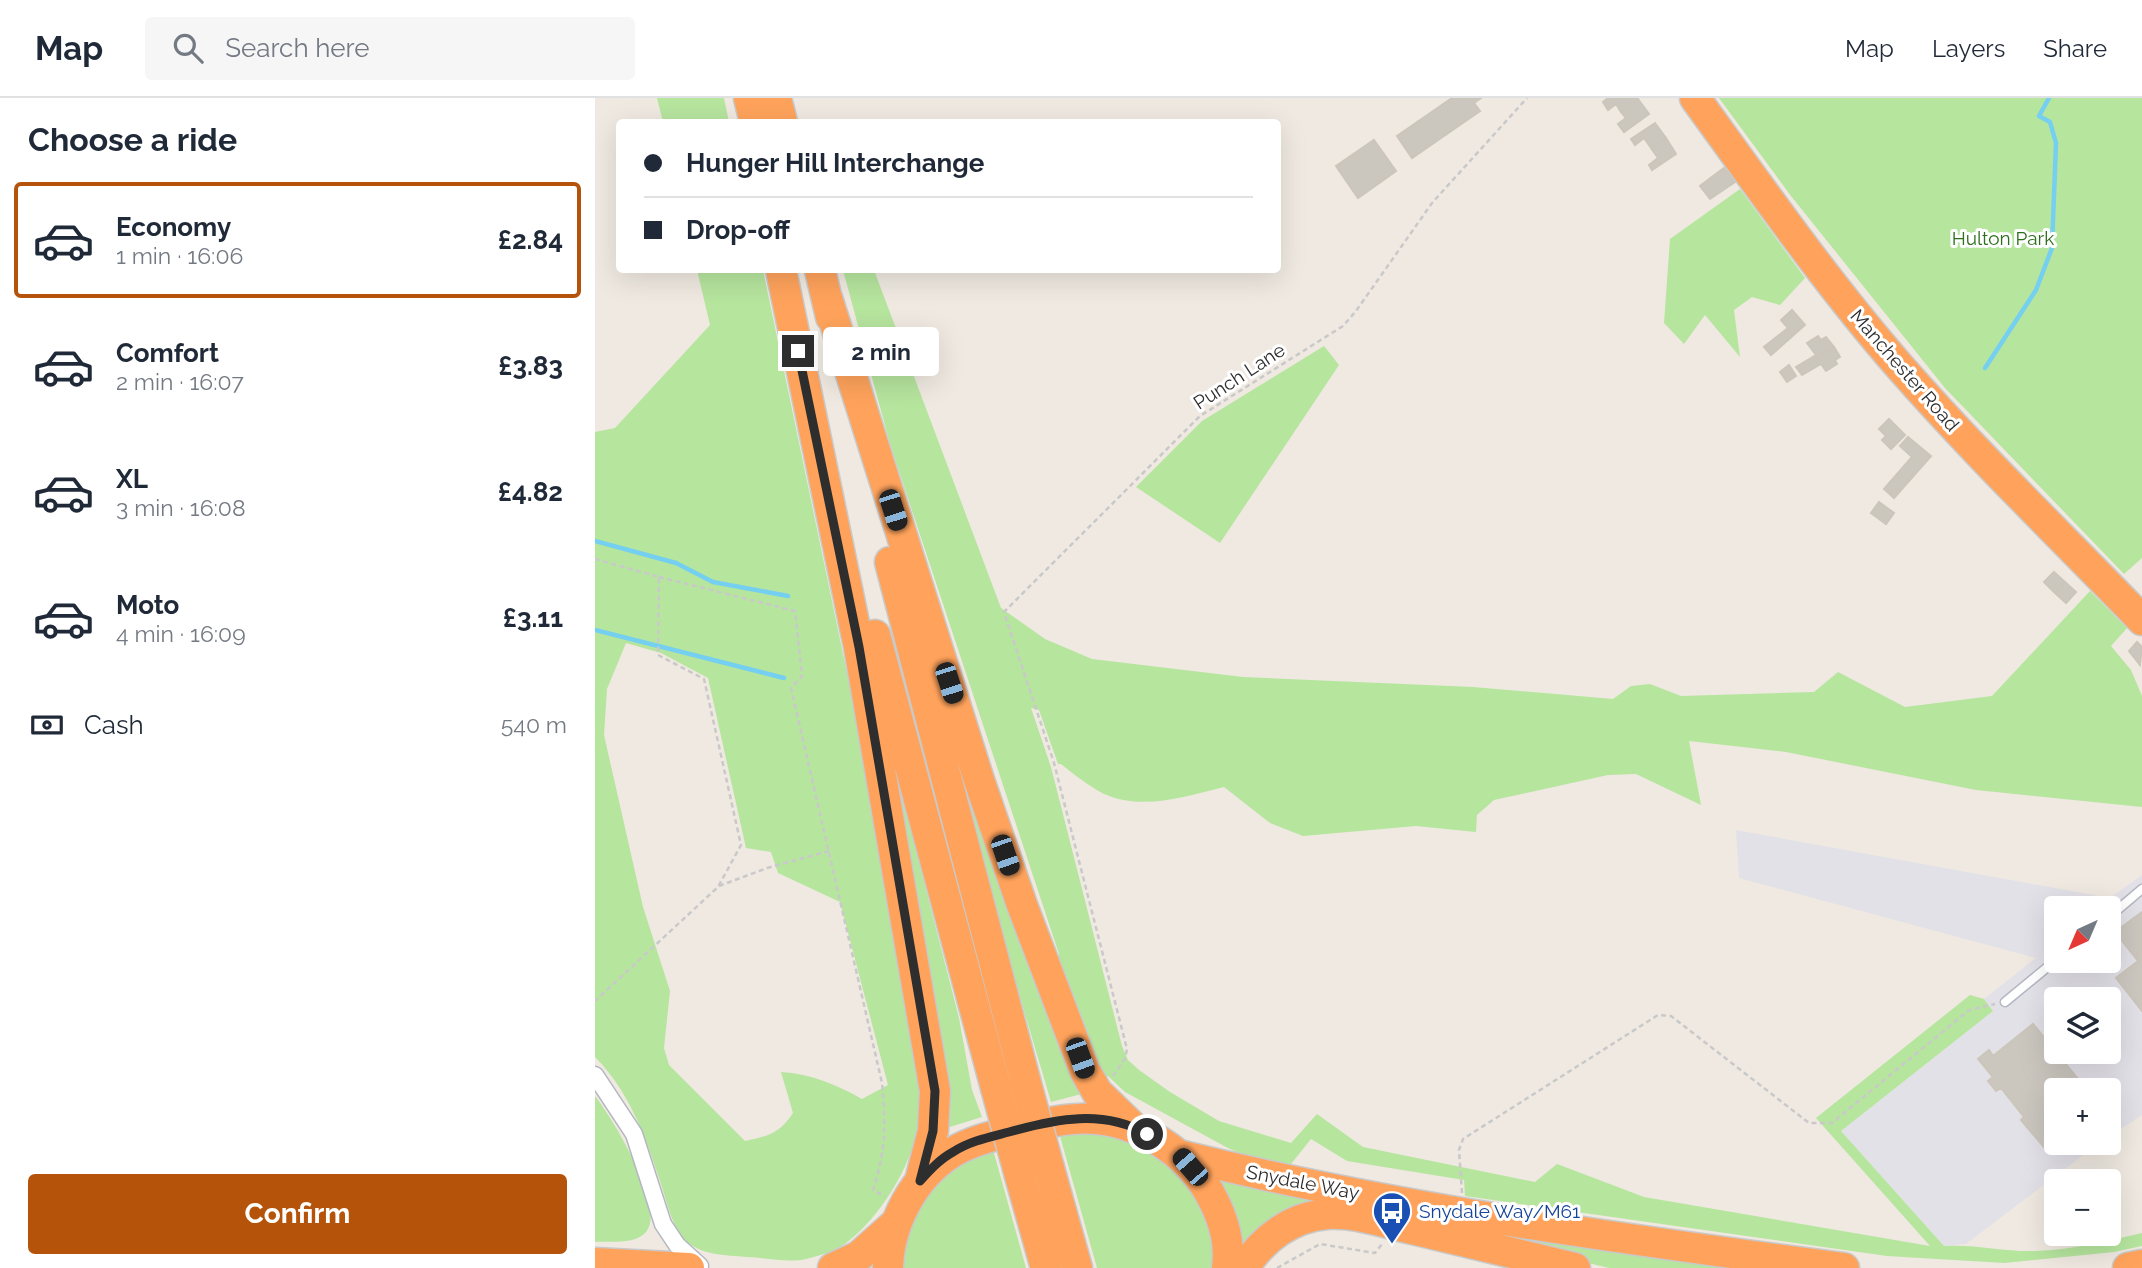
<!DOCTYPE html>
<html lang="en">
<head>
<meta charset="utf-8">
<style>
	:root { --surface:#fff; --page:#f6f6f7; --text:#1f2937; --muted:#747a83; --line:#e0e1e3; --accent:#b45309 }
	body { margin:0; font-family:Raleway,sans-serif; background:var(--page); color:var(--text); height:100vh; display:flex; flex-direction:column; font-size:26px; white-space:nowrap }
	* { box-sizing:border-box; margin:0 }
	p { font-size:23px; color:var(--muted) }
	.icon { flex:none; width:38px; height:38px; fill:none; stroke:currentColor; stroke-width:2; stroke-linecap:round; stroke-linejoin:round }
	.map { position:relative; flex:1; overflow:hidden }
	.drawer { display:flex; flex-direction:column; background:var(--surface); width:595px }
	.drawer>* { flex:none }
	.hud { position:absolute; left:21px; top:21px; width:665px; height:154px; border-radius:7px; box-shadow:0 7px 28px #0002; display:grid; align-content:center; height:154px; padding:0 28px; background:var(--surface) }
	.needle { width:46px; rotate:224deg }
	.controls { position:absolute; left:1449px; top:798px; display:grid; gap:14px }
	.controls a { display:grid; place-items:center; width:77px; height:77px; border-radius:7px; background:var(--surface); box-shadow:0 7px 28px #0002; font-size:35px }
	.end { position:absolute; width:32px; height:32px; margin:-16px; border:9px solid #2e2e2e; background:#fff; box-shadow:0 0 0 4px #fff }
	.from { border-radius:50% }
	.bubble { position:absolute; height:49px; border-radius:7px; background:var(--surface); box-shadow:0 7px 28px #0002; font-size:23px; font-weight:700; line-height:49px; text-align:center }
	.car { position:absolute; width:21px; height:42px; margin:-21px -10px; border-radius:9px; box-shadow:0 0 5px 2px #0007; background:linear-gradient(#222 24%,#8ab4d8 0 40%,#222 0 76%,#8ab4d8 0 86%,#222 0) }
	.hud b { display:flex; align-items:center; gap:24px; height:66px; font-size:26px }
	.hud b+b { border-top:2px solid var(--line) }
	.hud i { width:18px; height:18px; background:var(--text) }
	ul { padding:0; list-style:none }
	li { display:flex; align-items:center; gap:21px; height:116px; margin:0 14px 10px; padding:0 14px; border:4px solid transparent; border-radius:7px }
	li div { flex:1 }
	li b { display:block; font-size:26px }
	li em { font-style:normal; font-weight:700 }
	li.selected { border-color:var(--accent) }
	li>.icon { width:63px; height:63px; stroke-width:1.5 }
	h2 { padding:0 28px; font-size:32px; line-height:84px }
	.pay { display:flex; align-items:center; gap:18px; height:77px; padding:0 28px; font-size:26px }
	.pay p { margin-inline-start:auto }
	.button { display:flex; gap:14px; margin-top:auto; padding:14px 28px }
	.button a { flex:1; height:80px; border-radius:7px; background:var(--accent); color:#fff; font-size:28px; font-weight:700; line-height:80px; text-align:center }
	header { display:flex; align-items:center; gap:42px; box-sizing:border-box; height:98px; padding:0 35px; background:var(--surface); border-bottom:2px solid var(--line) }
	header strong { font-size:33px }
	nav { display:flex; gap:38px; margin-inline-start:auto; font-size:24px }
	.search { width:490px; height:63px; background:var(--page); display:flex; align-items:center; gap:18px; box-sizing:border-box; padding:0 24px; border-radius:7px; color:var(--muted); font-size:26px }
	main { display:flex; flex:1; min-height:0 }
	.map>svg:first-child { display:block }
	.industrial { fill:#e3e1e8; fill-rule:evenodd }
	.green { fill:#b6e59e; fill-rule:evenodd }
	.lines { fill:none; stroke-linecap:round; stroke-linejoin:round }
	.stream { stroke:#75cff0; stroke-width:4.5 }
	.building { fill:#cbc7bf; stroke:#cbc5ba; stroke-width:2 }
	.lane-casing { stroke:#b4b7c1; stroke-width:11 }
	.street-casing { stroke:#b4b7c1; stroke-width:19 }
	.highway-casing { stroke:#c9c9c9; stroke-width:33 }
	.path { stroke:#c9c9c9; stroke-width:2.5; stroke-dasharray:5 3.5; stroke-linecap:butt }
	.lane { stroke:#fff; stroke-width:8 }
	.street { stroke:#fff; stroke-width:16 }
	.highway { stroke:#ffa35c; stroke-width:30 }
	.highway-bridge-casing { stroke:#c9c9c9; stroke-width:33; stroke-linecap:butt }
	.highway-bridge { stroke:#ffa35c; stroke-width:30 }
	.route { stroke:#2e2e2e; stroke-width:9 }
	.labels { text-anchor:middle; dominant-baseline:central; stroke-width:6; stroke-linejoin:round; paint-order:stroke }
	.park-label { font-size:19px; fill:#2c6e1b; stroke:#fff }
	.street-label { font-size:19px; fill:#2e2e2e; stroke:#fff }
	.transit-label { font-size:19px; fill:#164399; stroke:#fff; text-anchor:start }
</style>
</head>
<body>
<header>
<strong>Map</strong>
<div class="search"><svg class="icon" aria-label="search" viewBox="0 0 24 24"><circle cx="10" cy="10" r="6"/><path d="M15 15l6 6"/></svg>Search here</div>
<nav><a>Map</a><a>Layers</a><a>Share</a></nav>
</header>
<main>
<section class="drawer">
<h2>Choose a ride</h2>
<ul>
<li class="selected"><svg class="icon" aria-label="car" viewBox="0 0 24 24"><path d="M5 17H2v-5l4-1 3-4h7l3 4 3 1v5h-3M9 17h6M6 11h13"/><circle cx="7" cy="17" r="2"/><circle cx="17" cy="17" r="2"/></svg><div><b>Economy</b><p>1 min · 16:06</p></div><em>£2.84</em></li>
<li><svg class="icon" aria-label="car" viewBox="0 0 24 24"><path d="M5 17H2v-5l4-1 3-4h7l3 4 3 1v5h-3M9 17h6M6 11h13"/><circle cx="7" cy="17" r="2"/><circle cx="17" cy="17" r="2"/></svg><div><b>Comfort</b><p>2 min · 16:07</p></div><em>£3.83</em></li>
<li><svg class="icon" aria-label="car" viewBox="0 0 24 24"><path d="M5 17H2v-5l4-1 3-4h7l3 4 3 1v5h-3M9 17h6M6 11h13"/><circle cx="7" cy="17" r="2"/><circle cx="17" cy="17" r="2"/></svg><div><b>XL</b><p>3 min · 16:08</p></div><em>£4.82</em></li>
<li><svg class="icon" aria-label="car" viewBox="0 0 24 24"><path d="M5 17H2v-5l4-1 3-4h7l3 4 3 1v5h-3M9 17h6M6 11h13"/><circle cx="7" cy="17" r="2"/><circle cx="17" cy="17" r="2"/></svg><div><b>Moto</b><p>4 min · 16:09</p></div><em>£3.11</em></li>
</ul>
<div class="pay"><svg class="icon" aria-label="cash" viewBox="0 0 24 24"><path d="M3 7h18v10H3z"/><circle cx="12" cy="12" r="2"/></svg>Cash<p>540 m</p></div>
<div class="button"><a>Confirm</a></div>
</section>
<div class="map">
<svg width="1547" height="1170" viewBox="0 0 1547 1170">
	<rect width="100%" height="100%" fill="#efe9e1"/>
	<path class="industrial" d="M1141 732 1515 800 1547 777V1017L1514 1039V992H1461V1045H1504L1371 1146 1349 1148 1246 1033 1398 913 1389 901 1441 860 1144 780ZM1461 810H1514V863H1461ZM1461 901H1514V954H1461Z"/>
	<path class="green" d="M62 0H129L134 24H68Z
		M1124 0H1547V460L1529 476 1350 290 1196 98Z
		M1145 91 1210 180 1185 207 1157 199 1139 212 1145 259 1110 217 1089 246 1069 225 1075 141Z
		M102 172H168L263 628 331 1030H322C317 1068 283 1122 251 1145 240 1153 224 1158 211 1161 194 1165 171 1160 153 1159 130 1157 105 1158 88 1140 75 1124 71 1099 64 1080 50 1037 33 992 0 959V334L20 330 115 227ZM31 545 66 555 113 580 151 750 176 754 183 775 245 804 293 987 267 1001C240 986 217 976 186 974L198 1015C185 1035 174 1038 150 1043L74 967 69 950 75 893 48 809 9 637 12 591Z
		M248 172H279L406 510 450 541 497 561 648 579 878 589 1018 601 1036 588 1055 586 1086 598 1219 594 1243 574 1310 609 1397 598 1495 493 1532 530 1516 548 1536 572 1547 598V709L1381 692 1191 654 1094 643 1106 707 1041 676 1013 677 899 702 882 717 881 734 821 728 708 738 675 725 629 689C586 700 536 716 497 689 486 682 476 674 466 666H463L444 612 436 610 456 669 527 948 533 962 544 972 575 994 624 1023 696 1045 722 1016 768 1049 940 1084 962 1066 1049 1099 1335 1148 1221 1020 1375 897 1389 901 1398 913 1246 1033 1349 1148C1380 1146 1410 1154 1440 1153 1476 1152 1513 1143 1547 1135V1148L1519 1154 1409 1165 1292 1158 870 1098 869 1082 752 1063 716 1041 696 1066 650 1058 631 1049 530 994 513 978 508 982 462 861 464 856 295 346Z
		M729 248 744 267 625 445 541 389 607 323Z
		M343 590 494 994 456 1004 404 828Z
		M291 636 364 920 377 992 387 1019 345 1032Z
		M0 998C17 1019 72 1110 51 1134 40 1147 16 1143 0 1144Z
		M463 1031 526 1036 578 1066 615 1117 620 1170H502Z
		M397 1048 431 1170H303L308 1134 348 1072Z
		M619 1076 756 1112 642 1161Z
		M864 1121 1197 1170H1014L862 1134Z"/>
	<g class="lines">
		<path class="stream" d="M1390 270 1441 192 1457 150 1461 45 1455 24 1444 18 1454 0
			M0 443 81 465 118 484 193 498
			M0 532 189 580"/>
	</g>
	<path class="building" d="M857 0H886L879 5 885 13 817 60 802 38Z
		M1013 0H1042L1043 1 1026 14 1021 6 1013 12 1008 4Z
		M1043 1 1054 16 1029 34 1023 26 1031 20 1026 14Z
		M1060 25 1071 40 1056 50 1049 40 1040 47 1036 41Z
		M1071 40 1081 56 1057 72 1054 67 1063 60 1056 50Z
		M779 42 801 73 763 100 741 68Z
		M1129 70 1140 84 1115 101 1105 88Z
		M1197 212 1210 227 1176 257 1169 249 1193 230 1186 222Z
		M1223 238 1226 242 1231 239 1239 249 1204 273 1201 269 1221 257 1212 245Z
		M1239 249 1245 259 1240 262 1242 266 1231 273 1226 266 1207 277 1204 273Z
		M1194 267 1201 278 1192 284 1185 274Z
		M1294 321 1310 337 1296 351 1287 342 1291 338 1284 331Z
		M1313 339 1336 358 1299 400 1289 391 1317 359 1305 348Z
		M1284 404 1299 415 1291 426 1276 415Z
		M1459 474 1470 484 1460 495 1449 484Z
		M1470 484 1481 494 1471 505 1460 495Z
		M1542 544 1547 549 1545 567 1534 553Z
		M1547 814V913L1521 880 1543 863 1520 834Z
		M1438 926 1492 992H1461V1045H1465L1453 1054 1426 1022 1429 1019 1406 990 1401 993 1393 983 1398 979 1383 961 1394 952 1398 958Z"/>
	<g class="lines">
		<g class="lane-casing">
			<path id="lane" d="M1514 819 1547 791
				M1410 904 1461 862"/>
		</g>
		<g class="street-casing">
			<path id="street" d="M0 977 39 1036 68 1126 82 1147 105 1168"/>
		</g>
		<g class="highway-casing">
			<path id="highway" d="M154 0 160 24
				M181 0 187 24
				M1100 0C1166 91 1231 184 1305 269 1382 357 1466 438 1547 522
				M186 172 264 549 340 993 338 1033 325 1083
				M225 172 236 219
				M232 200 384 682 427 807 490 973 502 994 536 1027
				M295 464 430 982
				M280 537 401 990
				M584 1057C802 1111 1026 1141 1249 1170
				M454 1070 482 1170
				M425 1078 451 1170
				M0 1165 94 1170
				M238 1170 264 1158 300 1126
				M293 1170C294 1125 319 1078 358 1054 377 1043 397 1038 418 1033 469 1019 509 1012 557 1039 581 1052 600 1070 614 1094 627 1117 636 1143 632 1170
				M649 1170C668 1140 697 1119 732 1116 760 1114 790 1125 817 1131 872 1144 926 1157 980 1170
				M1533 1170 1547 1167"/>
		</g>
		<path class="path" d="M0 461 64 479 63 557 109 581 146 747 123 789 0 903
			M64 479 200 513 207 578 196 590 287 985C291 1027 291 1051 278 1092L290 1098
			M124 788 172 770 234 753
			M518 978 530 961 532 951 459 665 409 514 605 318 748 228 761 213 837 105 932 0
			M867 1095 864 1052 868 1041 1063 917 1076 918 1214 1025H1237L1374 912 1400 906
			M682 1170 725 1146 780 1155 787 1146"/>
		<use href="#lane" class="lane"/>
		<use href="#street" class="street"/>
		<use href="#highway" class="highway"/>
		<g class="highway-bridge-casing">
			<path id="highway-bridge" d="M430 982 454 1070
				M401 990 425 1078"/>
		</g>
		<use href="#highway-bridge" class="highway-bridge"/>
	</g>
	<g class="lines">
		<path class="route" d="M203 253 264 549 340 993 338 1033 325 1083C335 1072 345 1061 358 1054 375 1043 395 1039 414 1034 461 1021 508 1011 552 1036"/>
	</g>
	<defs>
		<g id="bus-pin" transform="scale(2.0125)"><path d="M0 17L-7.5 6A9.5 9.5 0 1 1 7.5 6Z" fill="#1a4fb4" stroke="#fff"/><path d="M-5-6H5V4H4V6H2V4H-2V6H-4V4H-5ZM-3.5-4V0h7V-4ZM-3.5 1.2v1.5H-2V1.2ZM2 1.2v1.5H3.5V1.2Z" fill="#fff"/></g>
	</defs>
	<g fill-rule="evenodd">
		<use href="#bus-pin" x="797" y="1113"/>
	</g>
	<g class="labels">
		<g class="park-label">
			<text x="1408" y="140">Hulton Park</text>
		</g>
		<g class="street-label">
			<text transform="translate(1310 272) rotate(49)">Manchester Road</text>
			<text transform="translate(644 278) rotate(-33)">Punch Lane</text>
			<text transform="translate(708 1084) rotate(11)">Snydale Way</text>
		</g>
		<g class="transit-label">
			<text x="824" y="1113">Snydale Way/M61</text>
		</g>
	</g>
</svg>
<div class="controls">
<a><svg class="needle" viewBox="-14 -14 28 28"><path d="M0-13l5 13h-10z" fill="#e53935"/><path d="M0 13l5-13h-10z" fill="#747a83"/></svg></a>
<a><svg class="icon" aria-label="layers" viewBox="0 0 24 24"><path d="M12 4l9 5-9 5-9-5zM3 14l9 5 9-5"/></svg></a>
<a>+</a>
<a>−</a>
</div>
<i class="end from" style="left:552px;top:1036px"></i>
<i class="end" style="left:203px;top:253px"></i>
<div class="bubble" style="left:228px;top:229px;width:116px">2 min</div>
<i class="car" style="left:298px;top:412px;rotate:162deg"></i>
<i class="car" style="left:354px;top:585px;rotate:162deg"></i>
<i class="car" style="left:410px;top:757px;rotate:161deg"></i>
<i class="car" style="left:485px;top:960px;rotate:160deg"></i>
<i class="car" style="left:595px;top:1069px;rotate:319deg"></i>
<div class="hud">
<b><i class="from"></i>Hunger Hill Interchange</b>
<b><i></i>Drop-off</b>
</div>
</div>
</main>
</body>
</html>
